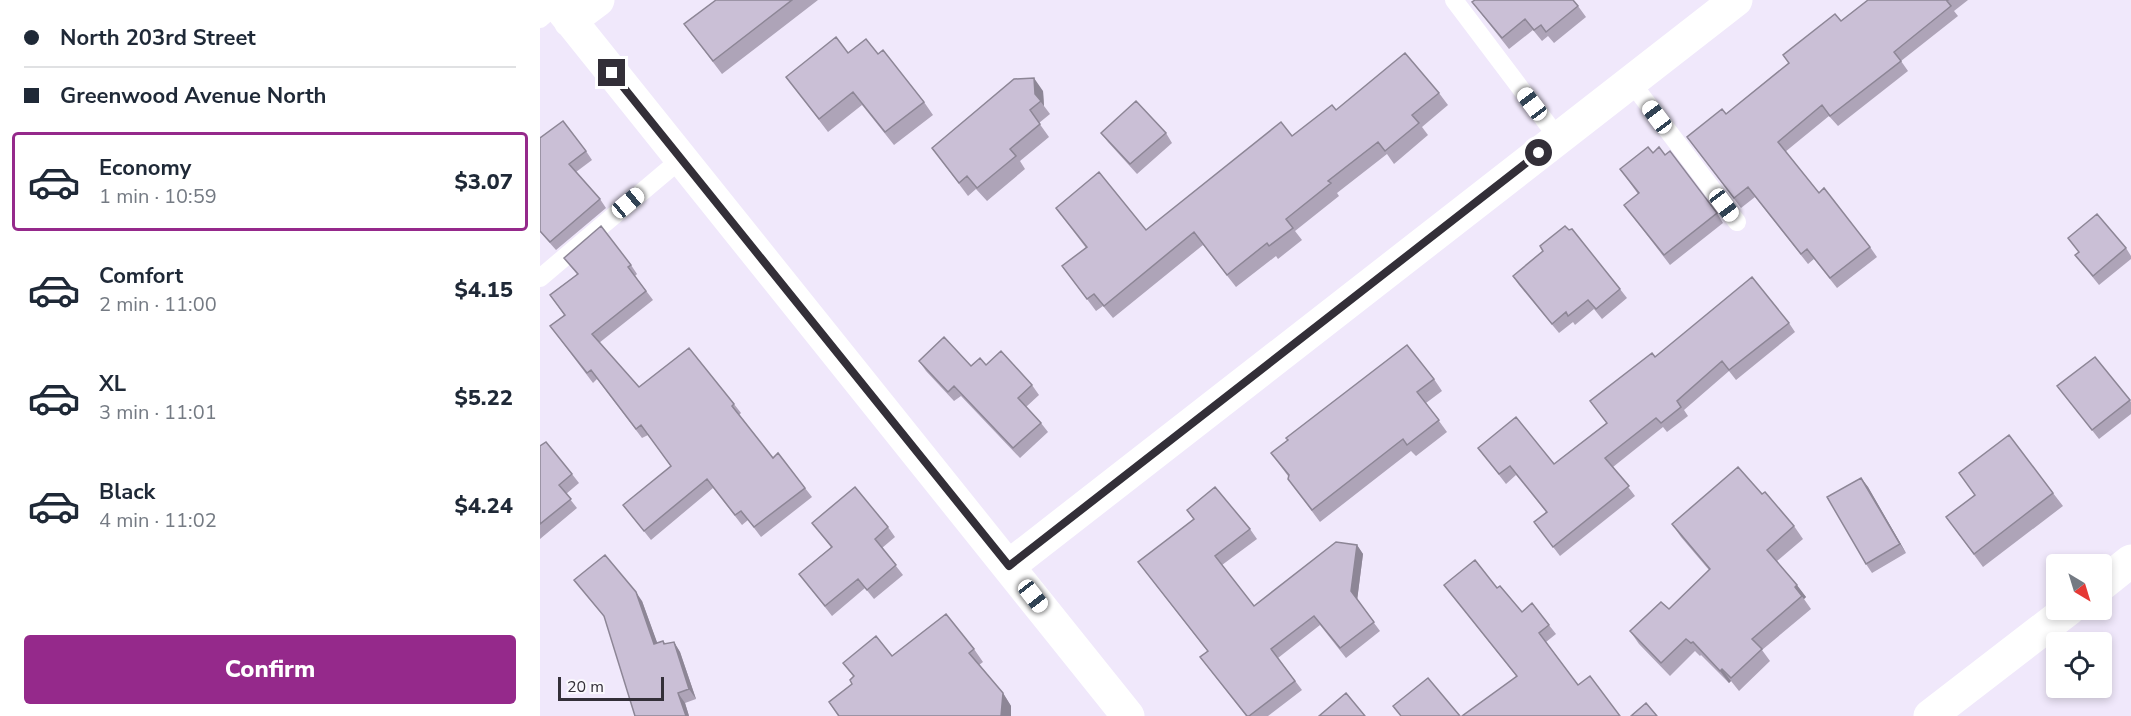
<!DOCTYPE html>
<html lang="en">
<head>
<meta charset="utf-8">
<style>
	:root { --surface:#fff; --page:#f6f6f7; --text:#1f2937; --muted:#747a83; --line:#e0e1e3; --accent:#95298b }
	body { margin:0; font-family:"Nunito Sans",sans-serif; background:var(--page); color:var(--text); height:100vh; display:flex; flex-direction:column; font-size:22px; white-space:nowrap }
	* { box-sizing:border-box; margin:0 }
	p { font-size:20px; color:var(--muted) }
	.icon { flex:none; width:33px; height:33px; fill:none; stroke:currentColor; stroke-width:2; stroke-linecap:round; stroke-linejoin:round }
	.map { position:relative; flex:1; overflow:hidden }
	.panel { display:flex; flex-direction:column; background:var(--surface); width:540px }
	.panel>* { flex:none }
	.banner { display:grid; align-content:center; height:132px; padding:0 24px; background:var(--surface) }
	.needle { width:39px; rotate:142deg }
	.buttons { position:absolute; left:1506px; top:554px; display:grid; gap:12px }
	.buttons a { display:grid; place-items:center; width:66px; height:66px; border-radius:6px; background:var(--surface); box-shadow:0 3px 9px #0003; font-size:30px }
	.scale { position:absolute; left:18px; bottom:15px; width:106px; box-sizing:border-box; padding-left:6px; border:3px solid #332f38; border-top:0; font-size:16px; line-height:21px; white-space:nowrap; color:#332f38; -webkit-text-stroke:4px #faf8fd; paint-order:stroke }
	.end { position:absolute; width:27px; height:27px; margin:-14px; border:8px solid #332f38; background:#fff; box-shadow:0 0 0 3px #fff }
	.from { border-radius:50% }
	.car { position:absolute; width:18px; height:36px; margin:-18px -9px; border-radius:8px; box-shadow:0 0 4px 2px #0007; background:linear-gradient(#fff 24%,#345 0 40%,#fff 0 76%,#345 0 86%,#fff 0) }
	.banner b { display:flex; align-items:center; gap:21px; height:57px; font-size:22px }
	.banner b+b { border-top:2px solid var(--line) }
	.banner i { width:15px; height:15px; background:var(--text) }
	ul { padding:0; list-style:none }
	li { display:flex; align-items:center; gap:18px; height:99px; margin:0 12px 9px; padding:0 12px; border:3px solid transparent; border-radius:6px }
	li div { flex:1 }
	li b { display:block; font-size:22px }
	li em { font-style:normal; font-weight:800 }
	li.on { border-color:var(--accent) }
	li>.icon { width:54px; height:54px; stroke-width:1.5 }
	.button { display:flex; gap:12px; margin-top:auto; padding:12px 24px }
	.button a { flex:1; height:69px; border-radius:6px; background:var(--accent); color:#fff; font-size:24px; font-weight:800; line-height:69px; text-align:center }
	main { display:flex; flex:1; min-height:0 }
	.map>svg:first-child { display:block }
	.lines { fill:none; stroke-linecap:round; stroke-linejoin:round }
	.lane { stroke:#fff; stroke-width:18 }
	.street { stroke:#fff; stroke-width:33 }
	.secondary { stroke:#fff; stroke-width:33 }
	.wall { fill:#aea4b8 }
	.shaded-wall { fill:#8d8696 }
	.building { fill:#cabfd6; stroke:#8d8696; stroke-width:1.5 }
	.route { stroke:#332f38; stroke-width:8 }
</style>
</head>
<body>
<main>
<section class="panel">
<div class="banner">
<b><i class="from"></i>North 203rd Street</b>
<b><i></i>Greenwood Avenue North</b>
</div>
<ul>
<li class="on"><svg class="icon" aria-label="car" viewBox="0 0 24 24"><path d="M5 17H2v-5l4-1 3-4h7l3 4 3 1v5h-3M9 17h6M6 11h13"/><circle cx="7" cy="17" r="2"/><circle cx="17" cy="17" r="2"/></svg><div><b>Economy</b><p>1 min · 10:59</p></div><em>$3.07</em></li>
<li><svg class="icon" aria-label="car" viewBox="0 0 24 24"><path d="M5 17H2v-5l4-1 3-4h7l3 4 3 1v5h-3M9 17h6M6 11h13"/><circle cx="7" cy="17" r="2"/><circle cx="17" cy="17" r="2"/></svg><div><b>Comfort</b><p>2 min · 11:00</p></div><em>$4.15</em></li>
<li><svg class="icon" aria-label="car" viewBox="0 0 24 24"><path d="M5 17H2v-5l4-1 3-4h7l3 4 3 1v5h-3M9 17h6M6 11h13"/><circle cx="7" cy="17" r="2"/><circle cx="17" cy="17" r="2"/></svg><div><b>XL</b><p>3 min · 11:01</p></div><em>$5.22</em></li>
<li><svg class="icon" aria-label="car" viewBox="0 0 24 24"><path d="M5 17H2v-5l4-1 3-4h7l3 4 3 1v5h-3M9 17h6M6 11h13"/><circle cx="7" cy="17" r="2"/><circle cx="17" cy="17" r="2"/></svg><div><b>Black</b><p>4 min · 11:02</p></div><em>$4.24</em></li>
</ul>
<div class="button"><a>Confirm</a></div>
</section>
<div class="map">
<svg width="1591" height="716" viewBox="0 0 1591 716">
	<rect width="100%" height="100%" fill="#f0e8fb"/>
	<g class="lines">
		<path class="lane" d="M914 0 1018 138
			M0 19 17 4
			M1091 82 1197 222
			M0 278 141 159"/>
		<path class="street" d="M14 0 588 716
			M30 21 58 0
			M469 566 1196 0"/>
		<path class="secondary" d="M1562 584 1591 561
			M1390 716 1529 609"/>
	</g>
	<path class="wall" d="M176 0H278L182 74 144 24Z
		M1328 0H1428L1414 11 1418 16 1361 61 1368 71 1298 126 1289 116 1245 152 1279 193 1330 247 1337 257 1297 288 1274 259 1268 264 1215 197 1201 208 1147 137 1186 114 1249 63 1243 55 1301 21Z
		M932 2 1038 6 1046 17 1014 43 1008 36 1002 41 993 30 969 49Z
		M308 53 338 54 384 102 393 115 354 145 322 105 288 132 246 77Z
		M503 91 504 106 510 114 499 123 509 137 480 161 485 169 447 201 436 189 428 196 392 148Z
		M899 93 908 105 882 127 888 135 854 164 847 154 797 193 799 196 755 231 762 240 738 259 736 256 696 287 663 245 573 318 563 306 556 311 522 266 546 248 516 208 606 230 752 136 796 110Z
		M561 133H626L632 143 597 174 568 142Z
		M0 138 46 151 52 160 36 172 60 199 66 208 16 250 0 232Z
		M1113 153 1125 155 1177 213 1183 223 1130 265 1084 205 1098 194 1080 169Z
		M1528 238 1586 248 1591 256V259L1559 285 1542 264 1535 255 1539 252Z
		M24 258 91 265 97 274 95 276 113 300 59 343 99 387 194 404 201 413 199 415 233 458 265 488 272 497 221 537 208 520 202 525 173 488 111 540 83 505 131 466 108 435 102 438 57 379 53 383 10 326 24 315 10 295 37 274Z
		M973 276 1080 289 1087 298 1062 319 1054 309 1035 325 1033 322 1019 333 979 285Z
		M1249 323 1255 332 1196 380 1189 371 1144 410 1148 416 1127 432 1123 427 1073 467 1095 496 1020 556 994 522 1006 512 976 475 966 484 938 448 1014 464 1067 423 1050 401 1115 357Z
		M1555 357 1591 402V414L1559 439 1517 386Z
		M379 361 431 366 446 365 492 385 499 395 486 407 501 423 508 432 480 458 421 396 414 401 386 371Z
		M894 379 902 391 886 403 907 432 876 456 871 451 780 522 756 490 748 479V476L731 453Z
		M0 446 32 474 39 483 26 494 37 508 0 539Z
		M1321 478 1328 487 1366 553 1332 573 1326 564Z
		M1513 493 1523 506 1443 567 1406 517 1435 495Z
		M1222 494 1254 526 1263 539 1237 561 1266 597 1264 599 1271 609 1222 650 1230 661 1199 691 1191 681 1189 683 1161 655 1160 656 1155 651 1130 676 1099 644 1090 631 1129 609 1169 570 1141 537 1132 524Z
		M647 510 710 529 717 539 682 565 714 606 817 545 823 554 817 600 840 631 806 658 780 625 738 658 762 690 728 716H706L660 657 668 652 598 562 654 519Z
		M272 523 348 527 355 537 342 548 363 575 334 599 325 588 292 616 259 574 291 547Z
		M34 580 102 601 117 643 123 641 126 644 134 642 140 652 156 699 145 703 149 716H95L65 618Z
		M904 585 957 588 982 612 1009 625 1016 634 1006 642 1038 685 976 676Z
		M434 649 443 662 439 665 463 693 471 706V716H298L289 702 312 684 314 677 303 663 352 656Z"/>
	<path class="shaded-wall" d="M494 78 503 91 504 106 495 94Z
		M1321 478 1328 487 1366 553 1360 544Z
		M817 545 823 554 817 601 811 591Z
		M1257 585 1266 597 1264 599 1255 587Z
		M96 592 102 601 121 653 114 644Z
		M134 642 140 652 156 699 149 689Z
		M1182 669 1191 681 1189 683 1180 671Z
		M138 693 145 703 149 716H146Z
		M463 693 471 706V716H461Z"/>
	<path class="building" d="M176 0H252L173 61 144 24Z
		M935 0H1033L1038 6 1006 32 1001 25 994 30 985 19 962 38 932 2Z
		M1328 0H1408L1407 1 1411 6 1354 52 1361 61 1290 116 1282 105 1238 142 1279 193 1284 188 1330 247 1290 278 1267 249 1261 254 1208 187 1194 198 1147 137 1182 109 1186 114 1249 63 1243 55 1295 14 1301 21Z
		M296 37 308 53 326 39 338 54 343 50 384 102 345 132 313 92 279 119 246 77Z
		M865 53 899 93 872 115 879 123 845 151 838 142 788 181 791 183 746 219 753 228 729 246 727 243 687 275 654 232 564 306 554 294 547 299 522 266 547 247 516 208 559 172 606 230 741 122 752 136 792 105 796 110Z
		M494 78 495 94 501 101 490 110 500 124 470 149 476 156 437 188 427 176 419 183 392 148 474 79Z
		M596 101 626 133 590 164 561 133Z
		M23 121 46 151 29 164 60 199 10 242 0 231V138Z
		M1108 147 1113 153 1119 147 1125 155 1130 151 1177 213 1124 255 1084 205 1099 193 1080 169Z
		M1557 214 1586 248 1553 276 1535 255 1539 252 1528 238Z
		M61 226 91 265 88 267 106 291 52 334 99 387 149 348 194 404 192 406 233 458 238 453 265 488 214 527 201 511 195 515 167 479 104 531 83 505 131 466 101 425 96 429 51 370 47 373 10 326 25 315 10 295 38 274 24 258Z
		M1025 226 1029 230 1032 229 1080 289 1056 309 1048 300 1028 316 1026 312 1012 324 973 276 1003 251 1000 246Z
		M1212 277 1249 323 1189 370 1182 361 1137 401 1141 407 1121 423 1116 418 1065 458 1089 486 1013 547 994 522 1007 512 970 466 959 474 938 448 976 417 1014 464 1067 423 1050 401 1112 353 1115 357Z
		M404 337 431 366 440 358 446 365 461 351 492 385 478 398 501 423 473 448 414 386 408 392 379 361Z
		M867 345 894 379 877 392 899 420 867 445 863 439 772 510 748 479 749 475 731 453 748 440 746 438Z
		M1555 357 1590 400 1552 430 1517 386Z
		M1469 435 1513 493 1434 554 1406 517 1435 495 1419 473Z
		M6 442 32 474 19 485 31 499 0 524V446Z
		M1198 467 1222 494 1225 492 1254 526 1227 550 1257 585 1255 587 1262 596 1212 639 1222 649 1191 678 1182 669 1180 671 1153 642 1151 643 1146 639 1121 663 1090 631 1121 602 1129 609 1170 569 1132 524Z
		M1321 478 1360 544 1326 564 1287 497Z
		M315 487 348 527 335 539 356 565 327 590 318 579 285 606 259 574 292 547 272 523Z
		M675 487 710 529 675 556 714 606 796 542 817 545 811 591 834 622 800 648 774 616 731 649 755 681 709 716H707L660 657 668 651 598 562 654 519 647 510Z
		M65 555 96 592 114 644 123 641 124 644 134 642 149 689 138 693 146 716H95L64 616 34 580Z
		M935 560 957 588 960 586 982 612 992 603 1009 625 999 633 1038 685 1050 676 1080 716H922L977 676 904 585Z
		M406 614 434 649 429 653 463 693 461 716H299L289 702 312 684 310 680 314 676 303 663 336 636 352 656Z
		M888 678 920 716H861L853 706Z
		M806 693 825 716H779Z
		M1106 703 1117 716H1091Z"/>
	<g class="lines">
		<path class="route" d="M72 73 469 566 999 153"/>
	</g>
</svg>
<div class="buttons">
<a><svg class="needle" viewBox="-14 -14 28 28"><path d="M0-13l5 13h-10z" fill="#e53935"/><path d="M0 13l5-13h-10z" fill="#747a83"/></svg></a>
<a><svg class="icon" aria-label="locate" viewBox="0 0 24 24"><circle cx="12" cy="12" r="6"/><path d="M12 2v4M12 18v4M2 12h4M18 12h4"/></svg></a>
</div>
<div class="scale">20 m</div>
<i class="end from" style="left:999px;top:153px"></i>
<i class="end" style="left:72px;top:73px"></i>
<i class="car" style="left:992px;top:104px;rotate:323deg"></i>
<i class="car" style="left:1117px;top:117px;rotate:323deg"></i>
<i class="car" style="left:88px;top:203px;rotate:50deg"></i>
<i class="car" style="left:1184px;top:205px;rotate:143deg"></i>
<i class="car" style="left:493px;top:596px;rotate:142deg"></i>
</div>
</main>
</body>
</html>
